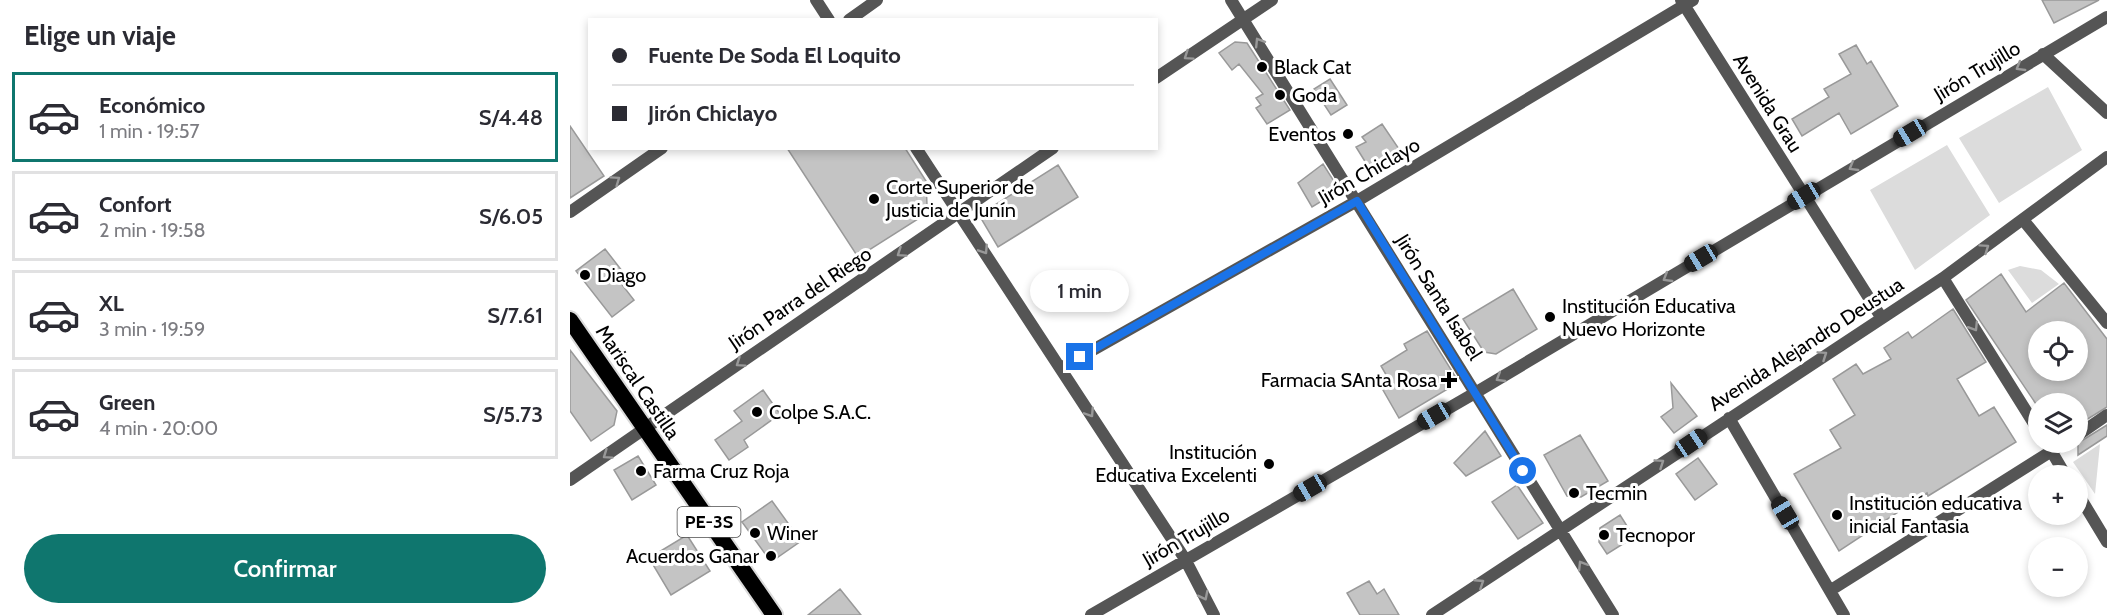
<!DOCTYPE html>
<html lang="es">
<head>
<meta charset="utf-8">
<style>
	:root { --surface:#fff; --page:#f7f7f7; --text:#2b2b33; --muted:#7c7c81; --line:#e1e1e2; --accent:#0f766e }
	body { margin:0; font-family:Cabin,sans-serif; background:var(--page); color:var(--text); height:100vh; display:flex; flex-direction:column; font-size:22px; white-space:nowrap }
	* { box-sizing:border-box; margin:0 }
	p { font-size:20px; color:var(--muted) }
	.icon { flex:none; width:33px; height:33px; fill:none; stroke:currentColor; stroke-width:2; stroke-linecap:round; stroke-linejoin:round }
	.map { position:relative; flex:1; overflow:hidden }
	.side { display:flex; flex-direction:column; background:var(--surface); width:570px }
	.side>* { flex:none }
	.guide { position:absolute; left:18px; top:18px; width:570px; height:132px; border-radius:0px; box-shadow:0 3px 9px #0003; display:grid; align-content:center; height:132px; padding:0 24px; background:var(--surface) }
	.tools { position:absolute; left:1458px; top:321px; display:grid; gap:12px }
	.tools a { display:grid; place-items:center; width:60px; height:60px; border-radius:50%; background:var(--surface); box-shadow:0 3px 9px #0003; font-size:30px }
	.end { position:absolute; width:27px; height:27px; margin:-14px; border:8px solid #1a73e8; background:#fff; box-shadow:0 0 0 3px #fff }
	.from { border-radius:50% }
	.bubble { position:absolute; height:42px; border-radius:21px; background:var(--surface); box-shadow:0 3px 9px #0003; font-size:20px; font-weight:600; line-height:42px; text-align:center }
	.car { position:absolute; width:18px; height:36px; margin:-18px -9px; border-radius:8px; box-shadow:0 0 4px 2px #0007; background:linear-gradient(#222 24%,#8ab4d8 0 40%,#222 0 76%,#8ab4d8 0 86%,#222 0) }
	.guide b { display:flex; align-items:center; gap:21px; height:57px; font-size:22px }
	.guide b+b { border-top:2px solid var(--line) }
	.guide i { width:15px; height:15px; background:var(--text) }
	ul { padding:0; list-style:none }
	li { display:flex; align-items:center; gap:18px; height:90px; margin:0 12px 9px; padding:0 12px; border:3px solid var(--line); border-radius:0px }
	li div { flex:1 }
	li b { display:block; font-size:22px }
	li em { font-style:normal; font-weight:600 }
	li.current { border-color:var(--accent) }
	li>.icon { width:54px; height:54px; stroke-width:1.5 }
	h2 { padding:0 24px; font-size:27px; line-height:72px }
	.action { display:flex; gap:12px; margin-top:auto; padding:12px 24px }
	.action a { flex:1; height:69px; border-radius:36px; background:var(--accent); color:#fff; font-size:24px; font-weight:600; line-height:69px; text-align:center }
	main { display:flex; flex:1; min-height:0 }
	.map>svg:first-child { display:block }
	.green { fill:#dcdcdc }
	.building { fill:#c4c4c4; stroke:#999; stroke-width:1.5; fill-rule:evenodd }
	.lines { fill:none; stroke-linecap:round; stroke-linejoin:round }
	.trunk-casing { stroke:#dbdbdb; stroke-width:20 }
	.minor { stroke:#555; stroke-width:12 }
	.tertiary { stroke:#555; stroke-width:12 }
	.trunk { stroke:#000; stroke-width:16 }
	.oneway { stroke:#999 }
	.route { stroke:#1a73e8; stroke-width:8 }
	.poi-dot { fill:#000; stroke:#fff; stroke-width:2 }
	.labels { text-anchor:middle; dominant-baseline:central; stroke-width:6; stroke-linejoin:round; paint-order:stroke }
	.shield { fill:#fff; stroke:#4c4c4c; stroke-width:1.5 }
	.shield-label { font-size:18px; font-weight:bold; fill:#000 }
	.poi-label { font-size:20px; fill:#000; stroke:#fff; text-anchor:start }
	.street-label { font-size:20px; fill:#000; stroke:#fff }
</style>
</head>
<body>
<main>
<section class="side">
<h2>Elige un viaje</h2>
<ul>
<li class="current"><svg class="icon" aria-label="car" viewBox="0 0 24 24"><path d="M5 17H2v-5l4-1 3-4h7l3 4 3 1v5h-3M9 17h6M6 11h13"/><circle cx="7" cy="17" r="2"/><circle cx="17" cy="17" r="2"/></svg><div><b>Económico</b><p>1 min · 19:57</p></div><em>S/4.48</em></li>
<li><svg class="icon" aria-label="car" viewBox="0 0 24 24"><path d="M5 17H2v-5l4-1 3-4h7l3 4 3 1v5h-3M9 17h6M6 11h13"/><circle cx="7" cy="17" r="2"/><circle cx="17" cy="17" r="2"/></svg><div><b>Confort</b><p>2 min · 19:58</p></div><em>S/6.05</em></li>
<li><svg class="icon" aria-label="car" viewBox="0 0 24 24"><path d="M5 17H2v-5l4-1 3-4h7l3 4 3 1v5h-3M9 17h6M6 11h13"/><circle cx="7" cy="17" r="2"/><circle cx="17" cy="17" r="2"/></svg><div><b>XL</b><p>3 min · 19:59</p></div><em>S/7.61</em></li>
<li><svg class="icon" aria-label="car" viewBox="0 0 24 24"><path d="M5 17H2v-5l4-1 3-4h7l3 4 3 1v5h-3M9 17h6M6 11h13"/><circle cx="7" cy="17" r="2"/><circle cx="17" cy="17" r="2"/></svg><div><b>Green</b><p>4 min · 20:00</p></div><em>S/5.73</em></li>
</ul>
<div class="action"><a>Confirmar</a></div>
</section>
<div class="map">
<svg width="1537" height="615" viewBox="0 0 1537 615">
	<rect width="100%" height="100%" fill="#fff"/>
	<path class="green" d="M1478 87 1512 150 1429 203 1389 138Z
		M1377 145 1420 215 1345 270 1300 190Z
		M1450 266 1471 270 1489 284 1462 303 1438 270Z
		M1530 444 1525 494 1503 462Z"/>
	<path class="building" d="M1472 0H1529L1484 23Z
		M665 42 677 43 720 110 697 124 686 108 691 105 686 98 693 94 669 64 662 70 649 53Z
		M1286 45 1297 64 1301 61 1328 106 1281 134 1269 113 1232 136 1222 119 1259 97 1254 89 1281 74 1269 54Z
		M760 79 777 105 761 115 744 89Z
		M812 124 831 152 809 167 796 163 786 147 796 142 792 137Z
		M0 126 34 176 0 198Z
		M217 148H335L356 181 357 205 348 219 288 257Z
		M753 164 767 186 765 193 742 207 728 183Z
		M488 165 508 197 428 247 409 215Z
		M35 249 53 272 46 277 64 300 42 317 6 271Z
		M1431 274 1456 312 1494 283 1537 339V407L1508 425V404H1466L1396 300ZM1468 332H1508V370H1468Z
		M943 289 967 329 926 354 914 352 893 319Z
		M1383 309 1416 362 1387 379 1409 416 1424 407 1446 442 1358 496 1357 493 1269 551 1224 474 1271 448 1260 430 1285 415 1263 379 1286 364 1293 374 1321 359 1314 348 1338 332 1342 338Z
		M857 331 885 376 881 387 829 418 813 390 822 385 811 366 837 350 834 344Z
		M0 350 47 411 44 425 21 441 0 411Z
		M1101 383 1127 416 1104 433 1091 417 1103 408Z
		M193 390 210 414 174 440 178 447 159 460 145 440 172 421 164 411Z
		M1537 425V436L1508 455V443Z
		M915 431 931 456 896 476 884 463Z
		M1010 435 1038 481 1011 497 997 496 974 455Z
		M68 456 86 485 62 500 44 470Z
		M1128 458 1147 484 1125 500 1106 474Z
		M947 485 973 523 948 539 922 502Z
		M202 501 231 541 201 562 172 522Z
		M1050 515 1064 537 1037 554 1029 542 1030 528Z
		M117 535 140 571 101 595 79 558Z
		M799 581 807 594 814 589 829 615H790L777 593Z
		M270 589 291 615H238Z"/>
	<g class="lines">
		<g class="trunk-casing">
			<path id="trunk" d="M0 320 204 615"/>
		</g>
		<path class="minor" d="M246 0 259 20
			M661 0 1043 615
			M1111 0 1311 317
			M279 20 307 0
			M1473 54 1537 113
			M586 78 702 0
			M346 148 615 559 644 615
			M0 212 92 148
			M1454 221 1537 323
			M1373 278 1468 430
			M491 368 787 201 1123 0
			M1159 418 1274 615
			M74 429 483 148
			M1508 435 1537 415
			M1476 442 1496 476
			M1508 494 1537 542
			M1261 590 1496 442
			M521 615 905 393 1537 17
			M862 615 1373 278 1537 157"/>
		<path class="tertiary" d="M0 480 74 429"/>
		<use href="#trunk" class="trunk"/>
	</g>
	<defs><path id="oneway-chevron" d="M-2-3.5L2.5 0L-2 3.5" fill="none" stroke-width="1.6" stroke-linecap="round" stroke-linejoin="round" transform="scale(1.5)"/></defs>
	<g class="oneway">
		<use href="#oneway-chevron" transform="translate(689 42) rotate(-122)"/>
		<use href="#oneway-chevron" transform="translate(618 56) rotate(146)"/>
		<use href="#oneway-chevron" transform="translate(1450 67) rotate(149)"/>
		<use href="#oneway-chevron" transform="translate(1283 167) rotate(149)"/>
		<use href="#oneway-chevron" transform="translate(46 180) rotate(-35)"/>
		<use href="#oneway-chevron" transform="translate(1415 248) rotate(-35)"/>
		<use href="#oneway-chevron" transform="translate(414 250) rotate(57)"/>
		<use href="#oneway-chevron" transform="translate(331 253) rotate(146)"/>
		<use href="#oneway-chevron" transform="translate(1097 278) rotate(149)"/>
		<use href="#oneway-chevron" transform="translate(1404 327) rotate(58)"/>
		<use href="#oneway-chevron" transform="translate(1253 355) rotate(-34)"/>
		<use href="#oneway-chevron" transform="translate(170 363) rotate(146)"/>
		<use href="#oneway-chevron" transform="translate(930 378) rotate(149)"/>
		<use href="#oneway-chevron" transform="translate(520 413) rotate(57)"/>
		<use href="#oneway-chevron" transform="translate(37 455) rotate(145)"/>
		<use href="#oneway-chevron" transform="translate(1090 463) rotate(-34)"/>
		<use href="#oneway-chevron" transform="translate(1012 565) rotate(-122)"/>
		<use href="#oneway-chevron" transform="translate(910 583) rotate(-33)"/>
		<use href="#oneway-chevron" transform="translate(634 596) rotate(63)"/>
	</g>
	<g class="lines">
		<path class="route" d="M510 357 787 201 953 471"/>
	</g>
	<g class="poi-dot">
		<circle cx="692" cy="67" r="6"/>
		<circle cx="710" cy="95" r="6"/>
		<circle cx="778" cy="134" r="6"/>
		<circle cx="304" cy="199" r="6"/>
		<circle cx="15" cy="275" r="6"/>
		<circle cx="980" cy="317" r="6"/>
		<path d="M876 371h6v6h6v6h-6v6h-6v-6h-6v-6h6z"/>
		<circle cx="187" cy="412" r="6"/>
		<circle cx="699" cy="464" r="6"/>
		<circle cx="71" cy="471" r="6"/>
		<circle cx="1004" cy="493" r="6"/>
		<circle cx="1267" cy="515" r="6"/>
		<circle cx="185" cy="533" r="6"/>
		<circle cx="1034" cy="535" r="6"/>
		<circle cx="201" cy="556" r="6"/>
	</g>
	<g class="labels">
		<rect class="shield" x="107.5" y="507" width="63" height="30" rx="4.5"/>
		<g class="shield-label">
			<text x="139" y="522">PE-3S</text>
		</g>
		<g class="poi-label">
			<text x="704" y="67">Black Cat</text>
			<text x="722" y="95">Goda</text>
			<text x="766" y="134" text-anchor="end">Eventos</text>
			<text x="316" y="187">Corte Superior de<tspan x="316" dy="23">Justicia de Junín</tspan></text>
			<text x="27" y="275">Diago</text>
			<text x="992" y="306">Institución Educativa<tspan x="992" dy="23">Nuevo Horizonte</tspan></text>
			<text x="867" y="380" text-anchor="end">Farmacia SAnta Rosa</text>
			<text x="199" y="412">Colpe S.A.C.</text>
			<text x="687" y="452" text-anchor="end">Institución<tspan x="687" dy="23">Educativa Excelenti</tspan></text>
			<text x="83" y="471">Farma Cruz Roja</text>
			<text x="1016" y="493">Tecmin</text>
			<text x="1279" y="503">Institución educativa<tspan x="1279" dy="23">inicial Fantasia</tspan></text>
			<text x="197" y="533">Winer</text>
			<text x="1046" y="535">Tecnopor</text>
			<text x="189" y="556" text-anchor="end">Acuerdos Ganar</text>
		</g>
		<g class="street-label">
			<text transform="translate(1407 71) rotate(-31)">Jirón Trujillo</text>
			<text transform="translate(1198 103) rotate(58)">Avenida Grau</text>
			<text transform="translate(799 171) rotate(-30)">Jirón Chiclayo</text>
			<text transform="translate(869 297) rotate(58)">Jirón Santa Isabel</text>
			<text transform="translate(230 298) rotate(-34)">Jirón Parra del Riego</text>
			<text transform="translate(1236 344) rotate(-33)">Avenida Alejandro Deustua</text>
			<text transform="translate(68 382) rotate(56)">Mariscal Castilla</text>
			<text transform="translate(616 537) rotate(-30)">Jirón Trujillo</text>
		</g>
	</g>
</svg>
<div class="tools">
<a><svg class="icon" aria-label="locate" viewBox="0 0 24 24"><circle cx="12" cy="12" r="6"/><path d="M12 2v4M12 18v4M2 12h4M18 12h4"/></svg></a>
<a><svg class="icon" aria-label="layers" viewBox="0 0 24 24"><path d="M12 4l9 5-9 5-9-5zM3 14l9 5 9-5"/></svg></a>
<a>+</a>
<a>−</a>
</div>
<i class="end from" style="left:953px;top:471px"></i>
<i class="end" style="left:510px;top:357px"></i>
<div class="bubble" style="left:460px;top:270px;width:99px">1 min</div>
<i class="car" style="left:1340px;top:133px;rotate:239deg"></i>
<i class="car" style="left:1234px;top:196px;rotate:239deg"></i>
<i class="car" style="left:1131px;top:258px;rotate:239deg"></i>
<i class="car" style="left:864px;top:416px;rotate:240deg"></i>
<i class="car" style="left:1121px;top:443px;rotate:56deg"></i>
<i class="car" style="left:740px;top:488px;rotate:240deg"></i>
<i class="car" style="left:1215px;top:513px;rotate:329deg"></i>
<div class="guide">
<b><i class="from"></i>Fuente De Soda El Loquito</b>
<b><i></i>Jirón Chiclayo</b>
</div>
</div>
</main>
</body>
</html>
